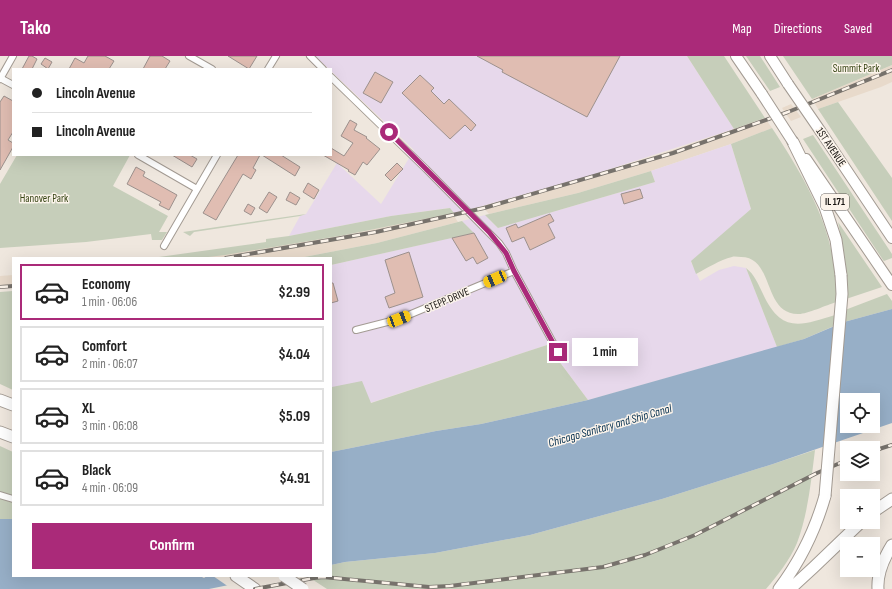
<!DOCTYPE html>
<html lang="en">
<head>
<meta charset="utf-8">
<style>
	:root { --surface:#fff; --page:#f2f2f2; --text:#222; --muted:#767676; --line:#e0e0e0; --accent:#aa2a79 }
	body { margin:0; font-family:"Sofia Sans Condensed",sans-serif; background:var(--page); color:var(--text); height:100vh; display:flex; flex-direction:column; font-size:15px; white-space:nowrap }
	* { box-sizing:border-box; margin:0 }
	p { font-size:13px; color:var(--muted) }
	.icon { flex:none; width:22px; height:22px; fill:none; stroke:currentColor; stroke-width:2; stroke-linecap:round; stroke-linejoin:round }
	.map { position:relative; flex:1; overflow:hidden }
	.details { position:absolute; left:12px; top:201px; width:320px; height:320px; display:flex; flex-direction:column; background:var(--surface); border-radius:0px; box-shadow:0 4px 16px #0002 }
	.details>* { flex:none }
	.top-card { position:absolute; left:12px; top:12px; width:320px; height:88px; border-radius:0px; box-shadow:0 4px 16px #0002; display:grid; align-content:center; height:88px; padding:0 20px; background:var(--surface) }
	.buttons { position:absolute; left:840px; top:337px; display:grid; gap:8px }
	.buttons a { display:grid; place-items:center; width:40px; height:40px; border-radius:0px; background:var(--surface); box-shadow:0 4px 16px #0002; font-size:20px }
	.end { position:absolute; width:18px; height:18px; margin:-9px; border:5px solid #aa2a79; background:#fff; box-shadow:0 0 0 2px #fff }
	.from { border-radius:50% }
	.bubble { position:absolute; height:28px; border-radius:0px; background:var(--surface); box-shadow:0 4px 16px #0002; font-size:13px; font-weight:700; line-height:28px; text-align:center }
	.car { position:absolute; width:12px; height:24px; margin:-12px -6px; border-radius:5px; box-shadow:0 0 3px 1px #0007; background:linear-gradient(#f5c518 24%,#345 0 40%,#f5c518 0 76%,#345 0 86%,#f5c518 0) }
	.top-card b { display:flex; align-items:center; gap:14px; height:38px; font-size:15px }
	.top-card b+b { border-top:1px solid var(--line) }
	.top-card i { width:10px; height:10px; background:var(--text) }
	ul { padding:7px 0 0; list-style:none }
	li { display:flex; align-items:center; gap:12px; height:56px; margin:0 8px 6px; padding:0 12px; border:2px solid var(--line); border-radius:0px }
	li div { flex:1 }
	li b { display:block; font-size:15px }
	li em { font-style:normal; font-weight:700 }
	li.on { border-color:var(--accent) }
	li>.icon { width:36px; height:36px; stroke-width:1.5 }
	.primary-button { display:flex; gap:8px; margin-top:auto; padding:8px 20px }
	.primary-button a { flex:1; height:46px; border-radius:0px; background:var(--accent); color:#fff; font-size:16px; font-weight:700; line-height:46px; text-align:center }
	header { display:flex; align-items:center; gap:24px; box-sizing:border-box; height:56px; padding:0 20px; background:var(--accent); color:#fff }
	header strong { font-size:19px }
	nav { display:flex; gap:22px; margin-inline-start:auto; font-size:14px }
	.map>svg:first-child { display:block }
	.built { fill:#e8dacb }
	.industrial { fill:#e7d8eb }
	.green { fill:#c6ceba }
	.water { fill:#97afc7; fill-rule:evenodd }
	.pier { fill:#efe7de }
	.building { fill:#e0bdb2; stroke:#9c918d }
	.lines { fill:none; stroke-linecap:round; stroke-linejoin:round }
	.street-casing { stroke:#a39b93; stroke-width:8 }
	.primary-casing { stroke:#a39b93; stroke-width:12 }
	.highway-casing { stroke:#a39b93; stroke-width:13 }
	.street { stroke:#fff; stroke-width:6 }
	.primary { stroke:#fff; stroke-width:10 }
	.highway { stroke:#fff; stroke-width:11 }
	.rail-casing { stroke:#77726c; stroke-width:4 }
	.rail { stroke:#fcf4eb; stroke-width:2.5; stroke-dasharray:8; stroke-linecap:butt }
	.primary-bridge-casing { stroke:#a39b93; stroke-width:12; stroke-linecap:butt }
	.highway-bridge-casing { stroke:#a39b93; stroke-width:13; stroke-linecap:butt }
	.primary-bridge { stroke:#fff; stroke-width:10 }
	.highway-bridge { stroke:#fff; stroke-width:11 }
	.route { stroke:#aa2a79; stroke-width:5 }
	.labels { text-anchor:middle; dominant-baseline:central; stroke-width:3; stroke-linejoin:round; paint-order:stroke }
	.shield { fill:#fcf4eb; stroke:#5c5752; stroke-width:1 }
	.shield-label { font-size:10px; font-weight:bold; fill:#171411 }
	.park-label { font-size:11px; fill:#384616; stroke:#fcf4eb }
	.street-label { font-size:11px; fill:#171411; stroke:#fcf4eb }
	.water-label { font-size:12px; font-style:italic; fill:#042f4f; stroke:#fcf4eb }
</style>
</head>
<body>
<header>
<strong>Tako</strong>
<nav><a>Map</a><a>Directions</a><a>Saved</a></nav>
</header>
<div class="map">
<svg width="892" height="533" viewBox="0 0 892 533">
	<rect width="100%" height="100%" fill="#efe7de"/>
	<path class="built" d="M892 9V26L881 31 818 53 812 43Z
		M791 48 801 61 791 65 782 52Z
		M765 62 772 72 731 88 651 115 578 137 489 158 482 150 582 122 673 94Z
		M452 157 458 166 377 187 299 202H200L345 179Z
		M13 219V232H0V220Z"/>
	<path class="industrial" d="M315 0H687L734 73 582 122 482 150 454 157 449 152 391 160 289 180 300 160 306 158 337 107 381 148 414 94 331 15V13H329Z
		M731 88 751 153 691 206 700 225 719 214 734 210 746 212 777 291 588 344 547 289 370 347 332 331 331 209 473 177 462 165 485 159 498 172 655 126 651 115Z"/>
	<path class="green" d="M687 0H724L765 62 734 73Z
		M746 0H760L780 31 770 35Z
		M783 0H892V9L812 43Z
		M838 46 892 122V165L818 53Z
		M772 72C807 125 839 180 836 246 827 249 807 258 799 258 762 259 775 201 741 201 738 201 734 200 732 201 720 204 707 212 696 218L691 205 751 153 731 88Z
		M813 79 892 198V202L884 205 883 204 803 83Z
		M17 99H130L113 130 168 160 159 176H167L162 184H152L151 178 86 186 0 192V128Z
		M651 115 655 126 498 172 485 159 578 137Z
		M450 152 454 157 345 179 225 199 200 202 159 201 266 186V183L289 180 391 160Z
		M306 158 300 160 194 176 190 180 183 176Z
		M462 165 474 177 331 209V202H299L377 187Z
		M838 166 882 231 846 243 844 196Z
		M746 212C755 219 758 228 763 238 781 277 800 270 835 259L834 270 804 283 777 291Z
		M13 235V334L0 328V236Z
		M887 238 892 245V253L844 266 845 254Z
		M547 289 588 344 481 368 436 375 331 396V322L332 331 362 325 371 347Z
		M0 390 13 396V440L0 437Z
		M815 394C811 425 808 458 797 487 790 504 777 520 766 533H327L307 520H331V509L345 506 435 497 530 479 662 443 773 408Z
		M0 442 13 446V463H0Z"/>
	<path class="water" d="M892 253V367L773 408 662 443 530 479 435 497 345 506 331 509V396L436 375 481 368 588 344 804 283 844 266ZM847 344H873V370H847Z
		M0 463H13V520H200L204 522 207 520H274L209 533H0Z"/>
	<path class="pier" d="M213 520H276L275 522 229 531Z"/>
	<path class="building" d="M29 0H32L37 3 32 13H22Z
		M88 0H105L114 5 109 13H69L75 2 84 7Z
		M150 0H162L170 5 165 13H143Z
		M228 0H257L249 13Z
		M477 0H620L587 61 502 16 503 14Z
		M45 2 52 6 48 13 41 8Z
		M375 16 393 26 381 47 363 37Z
		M420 19 434 32 431 35 444 48 449 43 476 69 471 75 465 69 450 83 402 37Z
		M4 40 13 45V76L8 84 13 87V91L0 114V46Z
		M350 64 357 68 354 74 367 81 366 82 380 93 367 109 363 106 355 119 348 115 349 114 323 99H331V92L344 100 353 87 341 80Z
		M172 99H190L197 103 192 111Z
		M238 99H260L253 112 256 114 251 123 243 118 216 164 203 157Z
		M262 99H281L300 111 295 120Z
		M397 107 403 113 391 125 385 119Z
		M136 111 145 116 143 120 177 139 169 154 159 149 161 146 127 128Z
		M308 127 319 134 314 143 303 136Z
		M640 133 643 142 624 148 621 138Z
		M269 136 277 141 267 157 259 152Z
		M290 136 300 142 296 149 286 144Z
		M248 148 255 152 251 159 244 155Z
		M550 158 554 165 548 168 555 182 530 194 524 181 512 186 506 172 516 168 518 172Z
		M474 177 488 202 477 208 473 201 466 205 452 182Z
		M409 196 423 241 389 252 385 241 395 237 385 204Z
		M331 227H333L338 245 331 247Z"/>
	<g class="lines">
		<g class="street-casing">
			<path id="street" d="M189 0 212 13
				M310 0 323 13
				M268 13 276 0
				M331 21 426 113 499 187 506 197 514 215 558 296
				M0 22 13 29
				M0 23 13 0
				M138 99 197 133
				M164 190 217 99
				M356 274 399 263 514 215
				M0 439 13 443"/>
		</g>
		<g class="primary-casing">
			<path id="primary" d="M736 0 762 38
				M770 0 788 28
				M821 76 892 182
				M806 103 892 229"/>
		</g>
		<g class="highway-casing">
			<path id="highway" d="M793 86 825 151 836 184 841 219
				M0 344 13 349
				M0 376 13 381
				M873 456 892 443
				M236 520 255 533
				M779 533C801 504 815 475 825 440
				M790 533 814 511 861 466
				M878 533C877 518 884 502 892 489"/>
		</g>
		<use href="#street" class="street"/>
		<use href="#primary" class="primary"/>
		<use href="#highway" class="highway"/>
		<g class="rail-casing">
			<path id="rail" d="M226 202 376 176 484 152 673 97 788 56 892 14
				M0 231 13 230
				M873 395 892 389
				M255 533 314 522 323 521 429 531 450 530 603 511 645 499 695 479 817 417 847 404"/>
		</g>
		<use href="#rail" class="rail"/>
		<g class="primary-bridge-casing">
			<path id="primary-bridge" d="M788 28 821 76
				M762 38 793 86"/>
		</g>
		<g class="highway-bridge-casing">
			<path id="highway-bridge" d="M825 440 842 238 841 219
				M284 520 303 533"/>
		</g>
		<use href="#primary-bridge" class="primary-bridge"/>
		<use href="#highway-bridge" class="highway-bridge"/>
	</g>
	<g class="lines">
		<path class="route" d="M389 76 489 176 506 197 514 215 558 296"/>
	</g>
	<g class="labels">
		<rect class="shield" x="821" y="138" width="28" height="16" rx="3"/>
		<g class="shield-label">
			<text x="835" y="146">IL 171</text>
		</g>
		<g class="park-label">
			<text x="856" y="12">Summit Park</text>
			<text x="44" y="142">Hanover Park</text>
		</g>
		<g class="street-label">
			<text transform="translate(831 91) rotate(56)">1ST AVENUE</text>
			<text transform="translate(447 244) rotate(-23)">STEPP DRIVE</text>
		</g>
		<g class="water-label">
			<text transform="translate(610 370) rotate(-16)">Chicago Sanitary and Ship Canal</text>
		</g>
	</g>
</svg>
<div class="buttons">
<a><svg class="icon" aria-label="locate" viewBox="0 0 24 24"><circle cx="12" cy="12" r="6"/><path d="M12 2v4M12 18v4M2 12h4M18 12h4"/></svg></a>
<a><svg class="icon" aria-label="layers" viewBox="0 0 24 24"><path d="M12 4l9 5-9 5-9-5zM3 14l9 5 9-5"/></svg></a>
<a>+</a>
<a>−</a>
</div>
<i class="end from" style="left:389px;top:76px"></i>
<i class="end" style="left:558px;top:296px"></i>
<div class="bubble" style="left:572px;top:282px;width:66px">1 min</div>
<i class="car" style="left:495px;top:223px;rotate:247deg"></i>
<i class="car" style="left:399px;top:263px;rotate:69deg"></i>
<div class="top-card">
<b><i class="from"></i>Lincoln Avenue</b>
<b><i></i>Lincoln Avenue</b>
</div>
<section class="details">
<ul>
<li class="on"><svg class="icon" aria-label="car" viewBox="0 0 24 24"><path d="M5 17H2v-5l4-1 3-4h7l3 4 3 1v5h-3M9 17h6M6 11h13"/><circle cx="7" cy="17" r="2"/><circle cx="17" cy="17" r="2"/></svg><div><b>Economy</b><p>1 min · 06:06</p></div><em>$2.99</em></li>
<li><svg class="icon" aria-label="car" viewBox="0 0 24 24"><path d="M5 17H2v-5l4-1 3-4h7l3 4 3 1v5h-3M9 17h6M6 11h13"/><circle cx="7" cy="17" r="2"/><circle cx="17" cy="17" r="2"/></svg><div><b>Comfort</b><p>2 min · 06:07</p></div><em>$4.04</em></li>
<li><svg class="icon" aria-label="car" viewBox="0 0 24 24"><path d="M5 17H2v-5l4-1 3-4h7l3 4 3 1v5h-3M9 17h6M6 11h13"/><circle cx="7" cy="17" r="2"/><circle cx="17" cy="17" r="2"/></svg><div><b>XL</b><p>3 min · 06:08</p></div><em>$5.09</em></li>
<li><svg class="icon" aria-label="car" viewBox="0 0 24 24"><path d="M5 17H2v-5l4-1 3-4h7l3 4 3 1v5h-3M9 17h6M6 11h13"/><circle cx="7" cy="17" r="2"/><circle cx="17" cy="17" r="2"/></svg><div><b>Black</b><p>4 min · 06:09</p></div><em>$4.91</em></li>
</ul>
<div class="primary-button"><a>Confirm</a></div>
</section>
</div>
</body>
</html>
